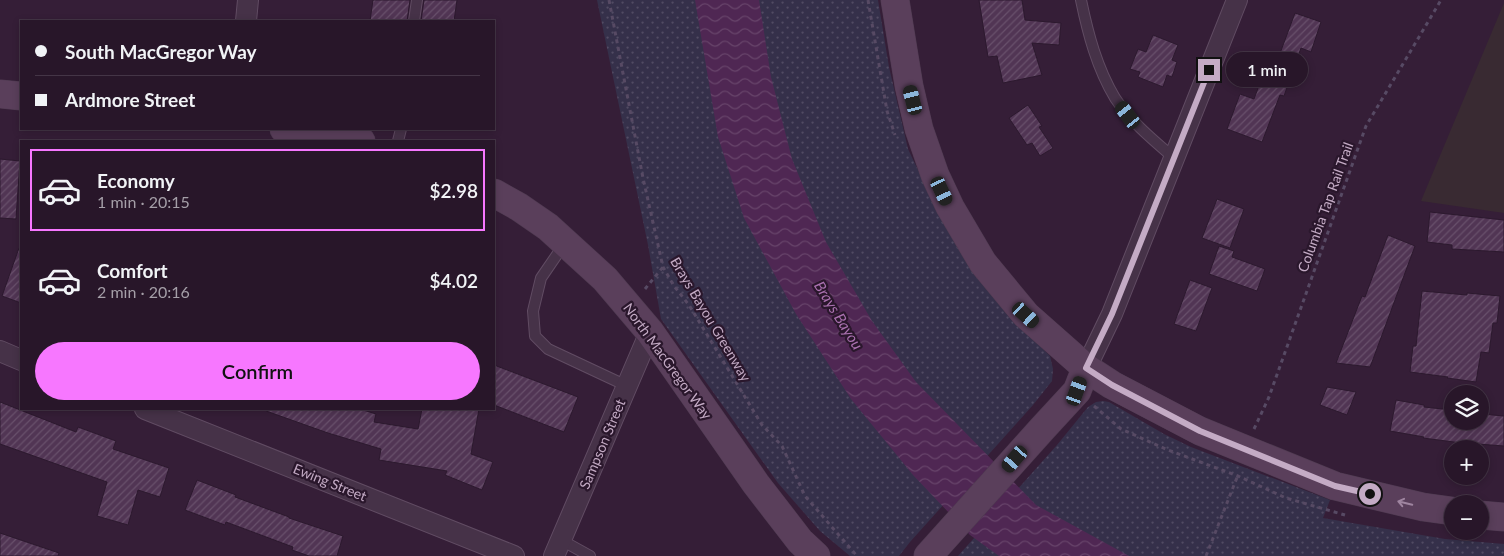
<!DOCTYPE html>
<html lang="en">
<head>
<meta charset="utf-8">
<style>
	:root { --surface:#281629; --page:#301f31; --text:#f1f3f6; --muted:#a59fa8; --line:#443546; --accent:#f777ff }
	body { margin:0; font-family:Lato,sans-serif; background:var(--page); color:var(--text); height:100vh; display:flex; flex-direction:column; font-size:19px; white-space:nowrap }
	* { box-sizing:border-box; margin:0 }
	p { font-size:16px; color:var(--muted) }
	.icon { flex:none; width:28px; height:28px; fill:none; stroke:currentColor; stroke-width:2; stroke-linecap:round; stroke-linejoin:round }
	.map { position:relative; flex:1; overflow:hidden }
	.details { position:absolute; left:20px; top:140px; width:475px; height:270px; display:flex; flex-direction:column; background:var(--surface); border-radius:0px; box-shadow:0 2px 8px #0003,0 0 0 1px var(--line) }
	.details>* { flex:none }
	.top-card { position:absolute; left:20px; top:20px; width:475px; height:110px; border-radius:0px; box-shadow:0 2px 8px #0003,0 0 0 1px var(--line); display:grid; align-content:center; height:110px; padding:0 15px; background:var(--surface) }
	.fabs { position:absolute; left:1444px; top:385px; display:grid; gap:10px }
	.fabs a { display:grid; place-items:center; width:45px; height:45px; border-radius:50%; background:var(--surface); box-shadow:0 2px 8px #0003,0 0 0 1px var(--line); font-size:25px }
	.end { position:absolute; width:22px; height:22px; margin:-11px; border:6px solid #c4abc5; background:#111; box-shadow:0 0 0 2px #111 }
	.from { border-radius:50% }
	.bubble { position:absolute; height:35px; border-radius:18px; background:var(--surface); box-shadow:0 2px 8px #0003,0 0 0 1px var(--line); font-size:16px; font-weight:600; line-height:35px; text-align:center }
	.car { position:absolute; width:15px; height:30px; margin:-15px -8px; border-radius:6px; box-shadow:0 0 4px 1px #0007; background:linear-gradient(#222 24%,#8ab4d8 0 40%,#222 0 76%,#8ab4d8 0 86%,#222 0) }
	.top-card b { display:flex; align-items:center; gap:18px; height:48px; font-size:19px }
	.top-card b+b { border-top:1px solid var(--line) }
	.top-card i { width:12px; height:12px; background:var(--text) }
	ul { padding:9px 0 0; list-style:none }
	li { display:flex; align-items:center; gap:15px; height:82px; margin:0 10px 8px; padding:0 5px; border:2px solid transparent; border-radius:0px }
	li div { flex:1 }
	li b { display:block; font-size:19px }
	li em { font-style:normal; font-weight:600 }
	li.current { border-color:var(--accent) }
	li>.icon { width:45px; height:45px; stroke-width:1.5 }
	.primary-button { display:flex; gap:10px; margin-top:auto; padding:10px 15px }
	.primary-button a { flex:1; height:58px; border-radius:30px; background:var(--accent); color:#111; font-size:20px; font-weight:600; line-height:58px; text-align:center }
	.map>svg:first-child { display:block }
	.medical { fill:#392a32 }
	.park { fill:url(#park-dots) }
	.water { fill:url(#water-waves) }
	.building { fill:url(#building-hatch); stroke:#2c192e }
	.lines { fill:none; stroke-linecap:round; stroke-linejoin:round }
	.lane-casing { stroke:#614c63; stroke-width:12 }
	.street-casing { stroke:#614c63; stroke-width:22 }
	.secondary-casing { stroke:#4f3b51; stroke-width:29 }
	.path { stroke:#574a64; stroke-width:3; stroke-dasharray:4 4; stroke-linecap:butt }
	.lane { stroke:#463248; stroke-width:10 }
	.street { stroke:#463248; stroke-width:20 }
	.secondary { stroke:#5a3f5b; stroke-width:28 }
	.oneway { stroke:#9f85a0 }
	.route { stroke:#c4abc5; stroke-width:6 }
	.labels { text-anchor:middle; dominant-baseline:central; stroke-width:4.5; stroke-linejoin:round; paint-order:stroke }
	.street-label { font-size:14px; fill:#c4abc5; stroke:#2a172c }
	.water-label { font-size:15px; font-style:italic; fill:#aa71b0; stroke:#2a172c }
</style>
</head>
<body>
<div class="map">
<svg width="1504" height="556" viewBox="0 0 1504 556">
	<defs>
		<pattern id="park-dots" width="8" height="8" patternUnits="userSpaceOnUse" patternTransform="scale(1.25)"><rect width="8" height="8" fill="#35304a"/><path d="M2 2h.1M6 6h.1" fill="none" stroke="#514b63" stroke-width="1.8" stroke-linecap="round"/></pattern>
		<pattern id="water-waves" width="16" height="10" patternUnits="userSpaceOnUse" patternTransform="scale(1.25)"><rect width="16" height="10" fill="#4f2753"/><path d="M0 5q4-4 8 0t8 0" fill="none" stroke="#67446a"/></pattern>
		<pattern id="building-hatch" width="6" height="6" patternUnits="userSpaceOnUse" patternTransform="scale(1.25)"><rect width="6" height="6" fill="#513554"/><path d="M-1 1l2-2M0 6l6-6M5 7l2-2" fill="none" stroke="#68506b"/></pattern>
	</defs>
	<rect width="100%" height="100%" fill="#351e37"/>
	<path class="medical" d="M1504 3V213L1421 201Z"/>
	<path class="park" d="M597 0H878L889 67 908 149 940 216 1023 329 1050 356 1053 369 1052 381 1033 405 910 542 899 556H850L820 531 778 483 661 319 648 245Z
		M1103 401 1109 402 1164 434 1191 447 1330 500 1323 518 1445 539 1504 544V556H958L1057 445 1088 407 1096 402Z"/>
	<path class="water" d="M695 0H759L771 77 792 159 826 242 872 321 916 382 1036 505 1129 556H999L970 535 913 475 851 399 796 314 744 218 718 137Z"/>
	<path class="building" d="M373 0H410L407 21H370Z
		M424 0H457L454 21H421Z
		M979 0H1022L1025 20 1061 23 1059 45 1032 43 1042 75 1003 83 997 56 988 57Z
		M1295 13 1321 22 1311 52 1301 48 1284 96 1280 95 1262 142 1227 129 1240 94 1254 99 1271 53 1279 56Z
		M1153 35 1178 45 1172 60 1177 62 1172 77 1167 75 1163 87 1138 77 1140 72 1130 69 1138 49 1146 52Z
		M1028 105 1042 126 1039 127 1053 148 1040 156 1032 143 1027 145 1009 118Z
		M0 159 20 161 16 219 0 218Z
		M1217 199 1244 209 1230 248 1202 238Z
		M1430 212 1504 220V252L1452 249V245L1427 242Z
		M1388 235 1415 246 1372 362 1370 367 1336 363 1362 296 1365 297Z
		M1219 246 1234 251 1232 257 1265 269 1257 291 1209 274Z
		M19 248H21V303L2 296Z
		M1190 280 1212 288 1196 331 1174 324Z
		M1422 291 1467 295V293L1500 296 1497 323H1493L1489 353 1481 352 1476 382 1447 378 1448 377 1410 372 1413 346H1416Z
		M494 365 578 397 564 432 494 405Z
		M1327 387 1356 392 1347 415 1320 405Z
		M1396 400 1424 405V407L1452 410V421H1480V413H1482V414L1504 416V446L1478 444 1477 445 1423 438 1424 437 1390 431Z
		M0 402 76 432 78 427 116 441 113 449 169 468 160 497 138 490 128 525 97 516 107 482 0 444Z
		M267 409H360L376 414 374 422 418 429 422 409H479L471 454 493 462 482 490 445 475 447 471 379 460 381 449 328 433 266 411Z
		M197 480 236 495 235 497 289 517V518L343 536 337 556H309L292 550 293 547 226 522 225 525 185 510Z
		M0 533 59 553 58 556H0Z"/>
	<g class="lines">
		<g class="lane-casing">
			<path id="lane" d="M1081 0C1088 34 1097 68 1115 98 1130 121 1153 140 1174 158
				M414 21 417 0
				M398 141 401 129
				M565 243 541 278 533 311 535 336 548 349 627 386
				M561 540 590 556"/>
		</g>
		<g class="street-casing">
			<path id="street" d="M246 21 248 0
				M0 351 21 360
				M1086 368 1112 314 1237 0
				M145 409 514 556
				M554 556 650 332"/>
		</g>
		<g class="secondary-casing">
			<path id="secondary" d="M895 0 909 86 919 129 935 175 950 207 983 263 1026 315 1086 368 1112 385 1200 431 1335 486 1423 507 1452 511
				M0 94 21 96
				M284 129 361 141
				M494 193 519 207 548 227 605 279 650 332 756 484 800 541 816 556
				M1480 515 1504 517
				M928 556 1042 429 1077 391 1086 368"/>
		</g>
		<path class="path" d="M609 0 643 178 663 267 674 286 689 305 762 425 782 446 805 496 857 556
			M868 0 887 111 895 135
			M645 289 663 267
			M1094 406 1121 429 1168 450 1238 476 1286 498 1345 515
			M1254 429 1269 397 1366 126 1441 0
			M1206 556 1238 475"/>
		<use href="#lane" class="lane"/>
		<use href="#street" class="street"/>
		<use href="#secondary" class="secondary"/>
	</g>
	<defs><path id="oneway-shaft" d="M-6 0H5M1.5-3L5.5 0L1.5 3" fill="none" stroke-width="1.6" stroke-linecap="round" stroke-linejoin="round" transform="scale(1.25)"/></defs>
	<use class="oneway" href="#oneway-shaft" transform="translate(1405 503) rotate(-166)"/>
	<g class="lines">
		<path class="route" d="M1209 70 1112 314 1086 368 1112 385 1200 431 1335 486 1370 494"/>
	</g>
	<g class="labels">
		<g class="street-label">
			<text transform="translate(1325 207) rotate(-70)">Columbia Tap Rail Trail</text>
			<text transform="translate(711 319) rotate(59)">Brays Bayou Greenway</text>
			<text transform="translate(668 361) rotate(54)">North MacGregor Way</text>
			<text transform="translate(602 444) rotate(-67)">Sampson Street</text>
			<text transform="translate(330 482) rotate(22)">Ewing Street</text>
		</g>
		<g class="water-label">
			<text transform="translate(839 315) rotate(58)">Brays Bayou</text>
		</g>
	</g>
</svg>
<div class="fabs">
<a><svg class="icon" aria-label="layers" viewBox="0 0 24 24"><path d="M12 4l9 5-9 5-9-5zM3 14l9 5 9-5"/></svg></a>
<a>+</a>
<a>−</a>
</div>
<i class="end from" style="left:1370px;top:494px"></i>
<i class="end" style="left:1209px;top:70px"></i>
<div class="bubble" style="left:1226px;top:52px;width:82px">1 min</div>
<i class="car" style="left:913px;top:100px;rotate:346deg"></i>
<i class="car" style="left:1128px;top:115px;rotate:323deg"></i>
<i class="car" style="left:942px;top:191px;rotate:155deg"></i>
<i class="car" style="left:1026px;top:315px;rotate:132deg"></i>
<i class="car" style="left:1077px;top:391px;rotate:20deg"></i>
<i class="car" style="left:1015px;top:459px;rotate:221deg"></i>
<div class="top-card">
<b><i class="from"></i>South MacGregor Way</b>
<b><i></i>Ardmore Street</b>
</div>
<section class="details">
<ul>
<li class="current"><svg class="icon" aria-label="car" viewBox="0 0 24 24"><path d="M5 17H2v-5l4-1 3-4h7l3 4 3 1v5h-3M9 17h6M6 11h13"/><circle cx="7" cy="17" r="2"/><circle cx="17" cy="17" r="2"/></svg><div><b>Economy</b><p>1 min · 20:15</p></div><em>$2.98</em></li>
<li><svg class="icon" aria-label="car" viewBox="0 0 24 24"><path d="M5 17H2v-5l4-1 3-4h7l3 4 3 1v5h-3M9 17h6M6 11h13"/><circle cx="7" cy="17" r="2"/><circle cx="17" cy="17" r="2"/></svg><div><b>Comfort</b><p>2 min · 20:16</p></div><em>$4.02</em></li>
</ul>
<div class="primary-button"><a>Confirm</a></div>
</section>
</div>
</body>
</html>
